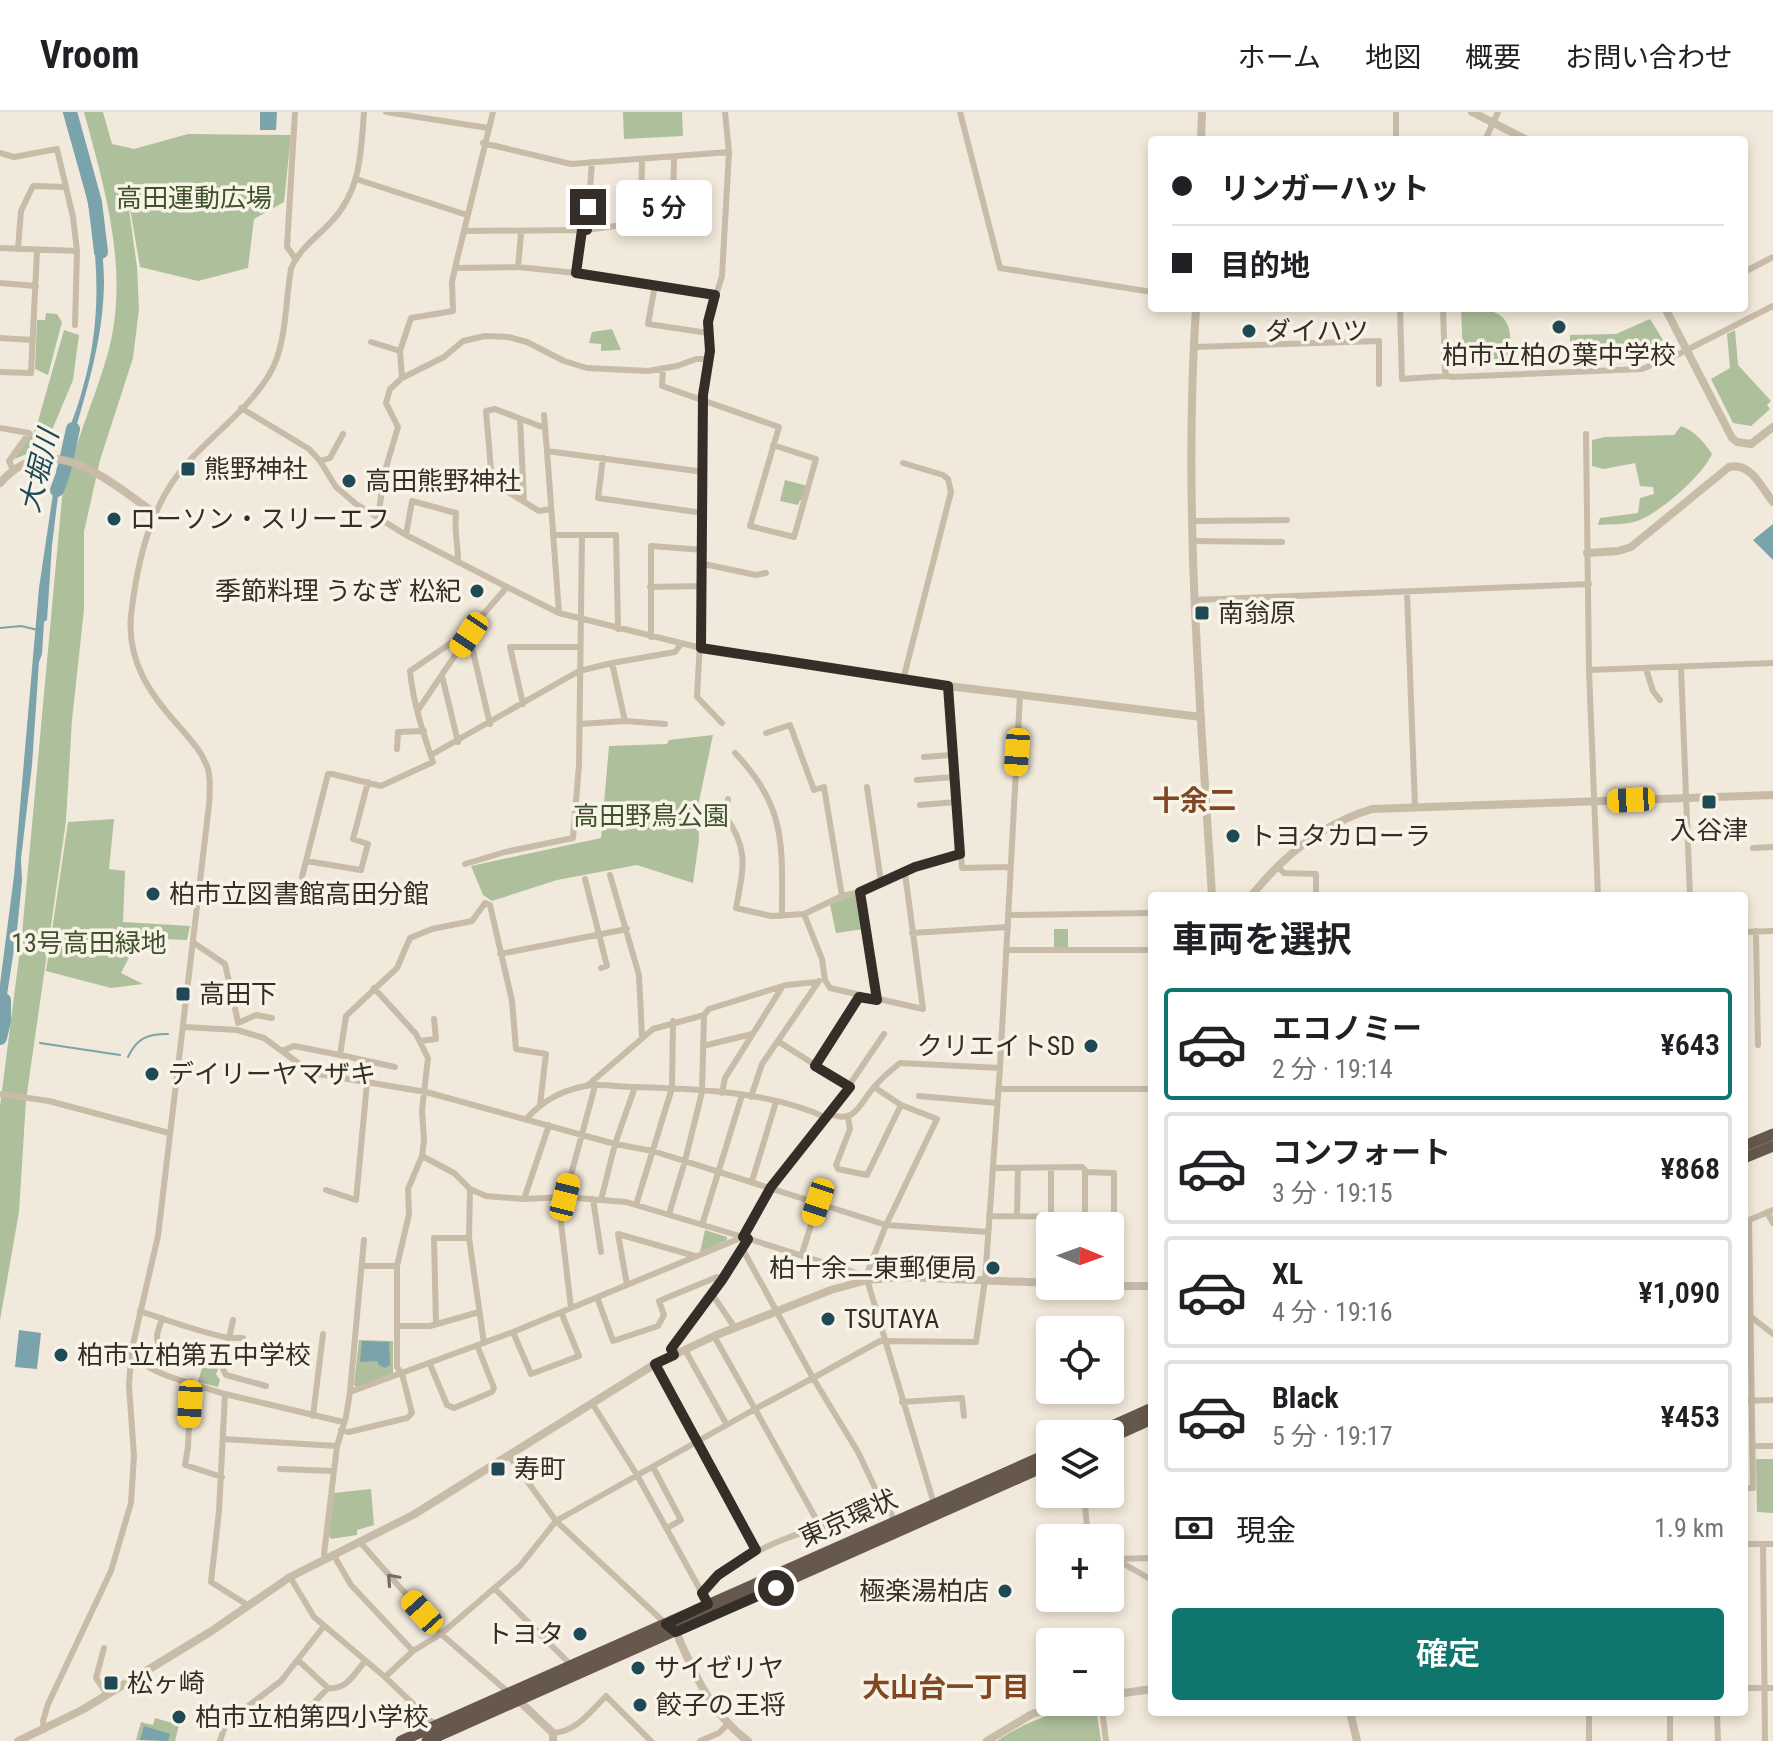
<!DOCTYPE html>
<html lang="ja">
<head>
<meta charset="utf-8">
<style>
	:root { --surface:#fff; --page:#f2f2f2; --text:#202124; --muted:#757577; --line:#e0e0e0; --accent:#0f766e }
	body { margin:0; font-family:"Roboto Condensed","Noto Sans JP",sans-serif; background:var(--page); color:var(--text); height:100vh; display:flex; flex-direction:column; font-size:30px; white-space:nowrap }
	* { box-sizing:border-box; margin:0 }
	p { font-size:26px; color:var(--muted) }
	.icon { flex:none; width:44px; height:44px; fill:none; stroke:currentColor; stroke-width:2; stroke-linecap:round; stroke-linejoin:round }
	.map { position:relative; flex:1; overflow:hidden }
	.details { position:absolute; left:1148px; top:780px; width:600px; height:824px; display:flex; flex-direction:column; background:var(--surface); border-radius:8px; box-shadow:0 4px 12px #0003 }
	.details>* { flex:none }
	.hud { position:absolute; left:1148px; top:24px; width:600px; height:176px; border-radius:8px; box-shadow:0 4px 12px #0003; display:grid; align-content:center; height:176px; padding:0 24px; background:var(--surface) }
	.needle { width:52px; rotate:91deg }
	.buttons { position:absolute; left:1036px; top:1100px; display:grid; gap:16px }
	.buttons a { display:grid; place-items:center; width:88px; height:88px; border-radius:8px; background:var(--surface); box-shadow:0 4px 12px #0003; font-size:40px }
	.end { position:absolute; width:36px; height:36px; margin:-18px; border:10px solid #352e28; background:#fff; box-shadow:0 0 0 4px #fff }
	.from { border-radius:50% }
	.bubble { position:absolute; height:56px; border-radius:8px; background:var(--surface); box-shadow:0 4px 12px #0003; font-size:26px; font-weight:600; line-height:56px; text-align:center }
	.car { position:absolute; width:24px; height:48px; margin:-24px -12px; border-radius:10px; box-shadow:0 0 6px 2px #0007; background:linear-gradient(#f5c518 24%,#345 0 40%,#f5c518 0 76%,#345 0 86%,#f5c518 0) }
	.hud b { display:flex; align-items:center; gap:28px; height:76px; font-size:30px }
	.hud b+b { border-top:2px solid var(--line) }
	.hud i { width:20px; height:20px; background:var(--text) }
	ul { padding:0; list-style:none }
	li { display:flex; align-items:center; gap:24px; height:112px; margin:0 16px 12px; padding:0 8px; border:4px solid var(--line); border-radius:8px }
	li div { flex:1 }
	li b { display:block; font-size:30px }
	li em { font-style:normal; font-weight:600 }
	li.on { border-color:var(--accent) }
	li>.icon { width:72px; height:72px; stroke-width:1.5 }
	h2 { padding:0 24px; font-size:36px; line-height:96px }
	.pay { display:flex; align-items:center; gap:20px; height:88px; padding:0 24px; font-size:30px }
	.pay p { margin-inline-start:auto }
	.button { display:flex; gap:16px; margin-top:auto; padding:16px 24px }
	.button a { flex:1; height:92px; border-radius:8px; background:var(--accent); color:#fff; font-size:32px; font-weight:600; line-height:92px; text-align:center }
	header { display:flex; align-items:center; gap:48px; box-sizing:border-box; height:112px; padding:0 40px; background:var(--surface); border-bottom:2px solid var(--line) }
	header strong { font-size:38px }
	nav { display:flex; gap:44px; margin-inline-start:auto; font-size:28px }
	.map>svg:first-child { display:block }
	.green { fill:#aebf9c }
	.water { fill:#7ba3ac }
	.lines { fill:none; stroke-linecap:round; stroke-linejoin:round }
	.stream { stroke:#7ba3ac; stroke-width:2 }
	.river { stroke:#7ba3ac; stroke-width:14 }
	.minor { stroke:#c8bba8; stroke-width:6 }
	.tertiary { stroke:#c8bba8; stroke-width:8 }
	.trunk { stroke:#66584c; stroke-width:11 }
	.oneway { stroke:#776d62 }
	.route { stroke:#352e28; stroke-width:10 }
	.poi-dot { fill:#1f4a55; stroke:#f8f3e7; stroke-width:3 }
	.labels { text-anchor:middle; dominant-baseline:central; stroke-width:7; stroke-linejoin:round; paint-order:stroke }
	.park-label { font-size:26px; fill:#3f522c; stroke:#f8f3e7 }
	.poi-label { font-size:26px; fill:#352e28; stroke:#f8f3e7; text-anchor:start }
	.street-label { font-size:26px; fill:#352e28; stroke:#f8f3e7 }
	.water-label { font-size:28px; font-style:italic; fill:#1f4a55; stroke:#f8f3e7 }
	.neighbourhood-label { font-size:28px; font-weight:bold; fill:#804724; stroke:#f8f3e7 }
</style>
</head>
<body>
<header>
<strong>Vroom</strong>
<nav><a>ホーム</a><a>地図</a><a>概要</a><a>お問い合わせ</a></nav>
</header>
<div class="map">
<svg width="1773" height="1629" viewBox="0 0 1773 1629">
	<rect width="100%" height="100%" fill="#f1e9db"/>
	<path class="green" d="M84 0H103L112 32 134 37 188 22 291 23 284 90 254 107 248 156 198 169 140 155 124 61 137 155 139 197 133 246 100 348 84 420V497L72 608 66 709 26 988 19 1100 0 1208V994L22 822 62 386C72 337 94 290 108 241 130 159 105 78 84 0Z
		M623 0H682L683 24 624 27Z
		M1461 196C1502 196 1515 204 1509 247H1466L1463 244Z
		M46 201 57 202 62 210 48 263 35 257 37 208H45Z
		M1650 207 1663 228 1631 245 1570 248V223L1616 222Z
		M612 217 621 238 601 239V232L589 231 592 220Z
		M64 218 79 223 73 268 45 335 14 347 36 316Z
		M1735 218 1738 253 1771 289 1767 293 1770 297 1751 314 1733 311 1711 267 1730 256 1727 222Z
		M1681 314C1695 319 1704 330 1712 342 1702 364 1660 401 1637 409 1625 413 1611 412 1598 413L1600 406 1638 401 1640 386 1654 382 1653 375 1640 374 1635 351 1604 357 1592 354V328L1605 325 1674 323Z
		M785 368 808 374 804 389 800 388 798 393 780 389Z
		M713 623 698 694 699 728 693 771 637 753 557 768 492 789 483 783 471 754 601 726 609 634 667 632 669 628Z
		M114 707 109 757 125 759 123 810 190 814 187 828 139 826 121 861 143 872 111 876 46 859 68 710Z
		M858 783 864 817 836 821 830 793 845 786Z
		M1054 817H1068V835H1054Z
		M705 1118 727 1125V1128L700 1140Z
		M359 1228 393 1229V1261L358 1276 354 1273Z
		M204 1249 211 1257 221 1250 216 1262 220 1268 218 1275 198 1270Z
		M1773 1347V1401L1757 1400 1756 1347Z
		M371 1377 374 1413 357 1418V1423L331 1427 329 1424 334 1381Z
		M1092 1592 1096 1595 1101 1629H997C1026 1609 1058 1598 1092 1592Z
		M155 1606 179 1613 175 1629 136 1628 141 1610 153 1613Z"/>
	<path class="water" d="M63 0H73L80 26 71 29Z
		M260 0H277L276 18H260Z
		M82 35C93 78 103 123 104 168 104 226 86 281 70 336L63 334C70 314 78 295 83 275 106 196 97 114 75 37Z
		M57 355 65 356 58 384 52 433 47 508 44 510 42 542 39 550 32 653 21 747 22 769 17 818 0 928V872L14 764 39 476Z
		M1773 412V448L1753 428Z
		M19 1218 41 1221 37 1257 15 1255Z
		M362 1229 389 1230 390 1253 385 1256 379 1253 377 1249 360 1250Z
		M144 1614 170 1622 168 1629 140 1628Z"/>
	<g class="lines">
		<path class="stream" d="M0 516 21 514 38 518
			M40 931 120 943
			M128 945C137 926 147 922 168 922"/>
		<path class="river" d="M70 0 95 90 101 140
			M57 378 63 362 73 317
			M0 926 4 909V888"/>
		<path class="minor" d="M386 0 488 16
			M493 0 455 156 518 155
			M960 0 1000 156 1152 180
			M1396 28V0
			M1485 28 1498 0
			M483 31 571 52 729 40
			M0 41 14 45 57 37 73 105 77 139 75 213
			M674 46 673 91 676 95
			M356 67 467 103
			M641 99 642 48
			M587 118 615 114
			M465 119 582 118
			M521 121 518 155 576 161 715 183
			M0 136 77 139
			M18 137 21 99 33 74 66 75
			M295 146 287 135 295 0
			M455 156 452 170 453 199 411 206 400 239 402 266 444 245 463 229 485 224 508 225 527 230 564 249 587 256 648 259 677 254 696 247H709
			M1744 160 1773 145
			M576 161 582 118H587L592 50
			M0 171 36 174
			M655 173 648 212 708 221
			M1400 196 1402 267 1447 264
			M1443 196 1445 259 1447 264 1453 265 1642 257 1679 242 1773 194
			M0 226 32 228
			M371 230 400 239
			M1194 235 1379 229V272
			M663 256 662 274 779 315 750 414 794 425 816 347 773 333
			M0 260 31 261 37 139
			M241 296 309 337 320 349 336 375 356 392 406 423 507 475 559 501 701 536
			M544 303 547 339
			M520 307 524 389
			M0 316 29 321 9 349 13 358
			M545 316 495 297 486 299 492 370 539 399 551 397
			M1586 322 1589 558 1598 784
			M603 346 598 386 703 401
			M320 349 330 346 343 322
			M903 351 943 363 948 367 951 380 903 568
			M378 405 385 359 398 315 386 291 390 277 402 266
			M1193 409 1287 408
			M406 423 412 389 456 401C454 418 458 432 458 450
			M553 423H616L618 517
			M1193 429 1282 430
			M704 452 756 463 766 461
			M650 475 703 474
			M1407 480 1415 694
			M1194 488 1589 472
			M559 501 547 339 704 360
			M651 525V434L704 438
			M612 551 625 609
			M1681 556 1690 784
			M1646 557 1653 579 1660 588
			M1589 558 1773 551
			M442 564 458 630
			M948 574 962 756 1009 755
			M523 592 510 535H578
			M418 598 481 505 507 475
			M722 611 697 585 703 474V283L710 239 708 210 722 164 729 40 725 0
			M580 612 625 609 665 612
			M766 621 790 613 814 678 824 675 842 784
			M397 637 398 620 424 619
			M735 641C787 695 782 734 782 804
			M431 643 579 559 612 551 675 540 681 532
			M924 645 951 643
			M917 668 953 665
			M368 670 353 727 368 732 361 758 306 749 328 662H332L381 674 433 650C423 621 413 590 410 559L460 525 469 523 490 612
			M867 675 881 770
			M728 687 725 704C750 737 743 758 736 796L771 804 804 802
			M920 693 956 690
			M1753 736 1773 735
			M465 752 505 740 573 726 579 653 582 423
			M1277 754 1284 761 1316 762V784
			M905 761 923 897 830 876 825 868 822 847 804 802 842 784 860 780 915 755 960 742
			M610 763 639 863 642 924
			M302 765 306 749
			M585 767 607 854 601 856
			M860 780 877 888
			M1008 803 1152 801
			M1756 819 1758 933
			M1744 820 1773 819
			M912 821 1008 815
			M194 831 225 852 238 910
			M1006 838H1152
			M500 842 627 817
			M238 911 256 903 272 906
			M184 915 237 918 264 926 312 961 426 980 615 1032 653 1039 886 1113 988 1120
			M420 929 436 927 434 907
			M779 930 850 975
			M703 934 752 922
			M282 939 294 934 340 943 346 904 397 856 410 826 432 817 472 809 485 791 490 793 512 889 516 937 546 942 540 993
			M340 943 395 955
			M815 954 859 885
			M588 973 653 917 704 903
			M998 977H1152
			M722 981 725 966 781 877
			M0 982 49 989 169 1021
			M919 984 997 991
			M751 985 762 952 819 869
			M830 1002C856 1013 860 990 875 974 882 966 891 958 900 951L1000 956
			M848 1005 850 1017 836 1053 838 1057 867 1063 901 993
			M527 1006C544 988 561 979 585 974 600 971 619 975 634 975 698 977 769 979 827 1006
			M422 1044 454 1061 470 1077 486 1084 524 1087 565 1085 626 1090 743 1125 771 1075 827 1006 884 922
			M752 1069 776 990
			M470 1077 469 1126 484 1231
			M326 1078 356 1088 367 971
			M558 1085 571 1196
			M565 1085 595 974
			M524 1087 549 1013
			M593 1087 601 1140
			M601 1088 615 1032 635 975
			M636 1093 672 976 673 909
			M1767 1100 1773 1111
			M669 1102 685 1049 702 980 704 903 709 897 786 873 817 870
			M989 1104 1085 1105V1058L1082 1055 993 1056
			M1017 1104 1018 1056
			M1051 1104V1056
			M1085 1105 1114 1104V1061L1085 1060
			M702 1113 742 983
			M742 1136 813 1266 880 1229 976 1230 985 1168 1000 956 1020 583
			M802 1142 818 1090
			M363 1154H397L409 1102 408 1077 422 1044 424 1028 422 998 428 946 416 922 374 876
			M866 1164 886 1113 937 1007 901 993 874 975
			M627 1173 618 1122 695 1144
			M712 1182 735 1216
			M597 1185 613 1229 658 1214 664 1203 659 1189 717 1165 722 1168
			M140 1199C169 1209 199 1220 229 1226L233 1208
			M1750 1204 1773 1222
			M162 1206 157 1223 158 1233 188 1243
			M436 1212 434 1126H469
			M397 1214H430L479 1200
			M513 1220 531 1262 579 1244 561 1200
			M714 1224 755 1297 813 1266 858 1340 886 1399 891 1401 894 1409
			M243 1226H229L223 1257 226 1263 266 1274
			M685 1238 727 1313
			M131 1242C156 1266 193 1271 225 1282
			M674 1243 671 1237 722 1168 748 1127
			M430 1252 447 1293 454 1296 492 1280 494 1276 477 1233
			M655 1252 756 1438
			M191 1270 188 1335 185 1353 222 1365
			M350 1280 513 1220 743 1125 866 1164 934 1392
			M1744 1289 1773 1288
			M902 1290 962 1286 964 1304
			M592 1291 637 1363 708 1492
			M313 1304 323 1222
			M341 1318 349 1320 407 1306 412 1301 402 1262 397 1255V1154
			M223 1327 337 1334
			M1752 1334H1773
			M509 1344 556 1409 666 1512
			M653 1355 681 1408 667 1416
			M280 1357 333 1359
			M1744 1376H1753L1749 1108 1773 1098
			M1084 1382 1088 1426
			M360 1430 441 1522 508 1580
			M1744 1432H1773
			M1763 1432 1765 1629
			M333 1442 351 1473 413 1539
			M1110 1444 1152 1468
			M326 1445 324 1442 337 1334 346 1305 350 1280 364 1128
			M1116 1447 1152 1446
			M290 1465 314 1505 385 1565 431 1609 439 1613
			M495 1477 571 1553
			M702 1481C750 1429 819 1414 886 1399
			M249 1494 211 1470 219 1399 225 1282 343 1310
			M104 1536 96 1566 107 1582
			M299 1549 328 1576
			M385 1565 413 1539 441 1522 520 1454 556 1409 755 1297 820 1414
			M1744 1576H1773
			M1101 1590 1106 1629
			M307 1598 328 1576C347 1578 354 1562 365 1549
			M1589 1600V1629
			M1670 1600V1629
			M1717 1600 1718 1629
			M44 1618 43 1609 48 1592 111 1459 131 1391 134 1344 129 1274 131 1241 158 1124 209 693C210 681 211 669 208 657 202 639 189 626 177 612 149 581 127 548 131 504 137 449 151 389 190 348 216 320 249 296 269 263 287 234 285 190 291 157 298 138 317 125 331 110 361 79 361 40 364 0
			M553 1621C576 1620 591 1599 606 1584L651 1629
			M220 1629 226 1611 281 1569 324 1514
			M700 1629 719 1621 728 1612"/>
		<path class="tertiary" d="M1472 0 1527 28
			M1201 28 1202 0
			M1196 196C1183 392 1200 588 1212 784
			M1665 196 1732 326 1737 330 1751 332 1773 315
			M0 371C50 314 109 370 155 401
			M1587 441 1618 439 1631 435 1729 355C1751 350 1761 375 1773 390
			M701 536 948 574 1201 605
			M1251 784C1283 744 1322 712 1372 697L1773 683
			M1110 1174H1152
			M671 1516 676 1520C694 1561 711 1602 748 1629
			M1110 1583 1152 1577
			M516 1586 553 1621V1629
			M1350 1600 1357 1629
			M18 1629 82 1598 210 1520 290 1465 413 1403 655 1252 714 1224 831 1178 867 1168 902 1165 1050 1171
			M987 1629 1032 1602 1069 1590"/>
		<path class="trunk" d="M1744 1034 1773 1022
			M1744 1046 1773 1034
			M1094 1322 1152 1296
			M1110 1326 1152 1307
			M401 1629 1050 1341
			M427 1629 1050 1352"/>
	</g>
	<defs><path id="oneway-chevron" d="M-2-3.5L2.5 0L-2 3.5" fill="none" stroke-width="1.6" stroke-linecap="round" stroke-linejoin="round" transform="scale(2)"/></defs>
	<use class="oneway" href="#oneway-chevron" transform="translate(392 1467) rotate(-132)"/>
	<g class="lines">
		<path class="route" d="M588 95 587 118H582L576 161 715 183 708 210 710 239 703 283 701 536 948 574 960 742 915 755 860 780 877 888 859 885 815 954 850 975 771 1075 743 1125 748 1127 722 1168 671 1237 674 1243 655 1252 756 1438 718 1463 702 1481 708 1492 666 1512 676 1520 776 1476"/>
	</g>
	<g class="poi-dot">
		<circle cx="1559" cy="215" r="8"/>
		<circle cx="1249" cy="219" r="8"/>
		<rect x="180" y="349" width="16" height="16" rx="4"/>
		<circle cx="349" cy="369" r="8"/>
		<circle cx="114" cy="407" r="8"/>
		<circle cx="477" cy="479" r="8"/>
		<rect x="1194" y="493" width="16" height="16" rx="4"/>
		<rect x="1701" y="682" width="16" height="16" rx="4"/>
		<circle cx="1233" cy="724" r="8"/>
		<circle cx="153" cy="782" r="8"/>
		<rect x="175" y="874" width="16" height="16" rx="4"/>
		<circle cx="1091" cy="934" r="8"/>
		<circle cx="152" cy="962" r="8"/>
		<circle cx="993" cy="1156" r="8"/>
		<circle cx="828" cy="1207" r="8"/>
		<circle cx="61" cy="1243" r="8"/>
		<rect x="490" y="1349" width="16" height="16" rx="4"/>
		<circle cx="1005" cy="1479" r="8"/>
		<circle cx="580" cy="1522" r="8"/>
		<circle cx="638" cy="1556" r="8"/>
		<rect x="103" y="1563" width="16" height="16" rx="4"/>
		<circle cx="640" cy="1593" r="8"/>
		<circle cx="179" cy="1605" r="8"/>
	</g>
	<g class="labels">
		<g class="park-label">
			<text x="194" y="86">高田運動広場</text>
			<text x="651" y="704">高田野鳥公園</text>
			<text x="89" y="831">13号高田緑地</text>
		</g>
		<g class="poi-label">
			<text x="1265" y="219">ダイハツ</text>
			<text x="1559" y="243" text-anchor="middle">柏市立柏の葉中学校</text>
			<text x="204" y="357">熊野神社</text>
			<text x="365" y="369">高田熊野神社</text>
			<text x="130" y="407">ローソン・スリーエフ</text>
			<text x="461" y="479" text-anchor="end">季節料理 うなぎ 松紀</text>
			<text x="1218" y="501">南翁原</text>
			<text x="1709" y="718" text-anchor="middle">入谷津</text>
			<text x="1249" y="724">トヨタカローラ</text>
			<text x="169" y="782">柏市立図書館高田分館</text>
			<text x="199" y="882">高田下</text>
			<text x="1075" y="934" text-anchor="end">クリエイトSD</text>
			<text x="168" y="962">デイリーヤマザキ</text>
			<text x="977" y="1156" text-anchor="end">柏十余二東郵便局</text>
			<text x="844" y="1207">TSUTAYA</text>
			<text x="77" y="1243">柏市立柏第五中学校</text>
			<text x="514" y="1357">寿町</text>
			<text x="989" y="1479" text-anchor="end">極楽湯柏店</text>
			<text x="564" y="1522" text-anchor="end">トヨタ</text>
			<text x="654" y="1556">サイゼリヤ</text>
			<text x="127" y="1571">松ヶ崎</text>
			<text x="656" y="1593">餃子の王将</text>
			<text x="195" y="1605">柏市立柏第四小学校</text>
		</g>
		<g class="street-label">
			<text transform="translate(848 1406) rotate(-24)">東京環状</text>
		</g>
		<g class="water-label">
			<text transform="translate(39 359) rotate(-76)">大堀川</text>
		</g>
		<g class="neighbourhood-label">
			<text x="1194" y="688">十余二</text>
			<text x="946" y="1575">大山台一丁目</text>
		</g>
	</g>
</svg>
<div class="buttons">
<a><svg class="needle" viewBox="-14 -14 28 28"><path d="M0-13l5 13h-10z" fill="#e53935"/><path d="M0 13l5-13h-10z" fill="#757577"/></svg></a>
<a><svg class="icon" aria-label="locate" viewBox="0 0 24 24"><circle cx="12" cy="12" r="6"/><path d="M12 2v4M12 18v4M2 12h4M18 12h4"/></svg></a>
<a><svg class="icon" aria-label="layers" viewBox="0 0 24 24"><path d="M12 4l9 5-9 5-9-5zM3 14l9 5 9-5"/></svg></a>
<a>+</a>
<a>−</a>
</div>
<i class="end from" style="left:776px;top:1476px"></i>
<i class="end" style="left:588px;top:95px"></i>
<div class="bubble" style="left:616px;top:68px;width:96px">5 分</div>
<i class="car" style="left:469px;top:523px;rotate:214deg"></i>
<i class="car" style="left:1017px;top:640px;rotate:184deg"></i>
<i class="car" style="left:1631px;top:688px;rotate:267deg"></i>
<i class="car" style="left:565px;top:1085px;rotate:14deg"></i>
<i class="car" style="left:818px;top:1090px;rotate:198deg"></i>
<i class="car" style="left:190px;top:1292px;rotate:183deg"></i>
<i class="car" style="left:422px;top:1500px;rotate:318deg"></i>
<div class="hud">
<b><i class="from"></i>リンガーハット</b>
<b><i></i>目的地</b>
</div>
<section class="details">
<h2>車両を選択</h2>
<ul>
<li class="on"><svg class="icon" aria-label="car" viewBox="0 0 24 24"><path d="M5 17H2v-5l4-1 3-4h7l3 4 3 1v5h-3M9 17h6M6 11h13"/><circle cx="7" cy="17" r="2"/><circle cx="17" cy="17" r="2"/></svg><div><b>エコノミー</b><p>2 分 · 19:14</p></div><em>¥643</em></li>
<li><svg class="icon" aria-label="car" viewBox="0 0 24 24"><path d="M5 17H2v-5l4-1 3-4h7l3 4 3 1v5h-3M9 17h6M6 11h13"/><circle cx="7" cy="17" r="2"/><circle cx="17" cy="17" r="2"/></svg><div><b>コンフォート</b><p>3 分 · 19:15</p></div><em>¥868</em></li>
<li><svg class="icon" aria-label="car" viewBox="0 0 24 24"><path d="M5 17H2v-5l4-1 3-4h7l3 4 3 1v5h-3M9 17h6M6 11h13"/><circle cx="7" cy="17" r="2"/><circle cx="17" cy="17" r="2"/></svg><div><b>XL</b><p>4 分 · 19:16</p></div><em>¥1,090</em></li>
<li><svg class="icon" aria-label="car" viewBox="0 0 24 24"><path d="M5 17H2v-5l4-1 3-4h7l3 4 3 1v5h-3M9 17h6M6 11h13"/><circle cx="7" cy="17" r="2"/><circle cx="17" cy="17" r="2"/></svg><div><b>Black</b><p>5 分 · 19:17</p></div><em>¥453</em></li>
</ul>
<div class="pay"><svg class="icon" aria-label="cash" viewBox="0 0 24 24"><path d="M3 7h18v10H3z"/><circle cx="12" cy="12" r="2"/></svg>現金<p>1.9 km</p></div>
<div class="button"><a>確定</a></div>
</section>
</div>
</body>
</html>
